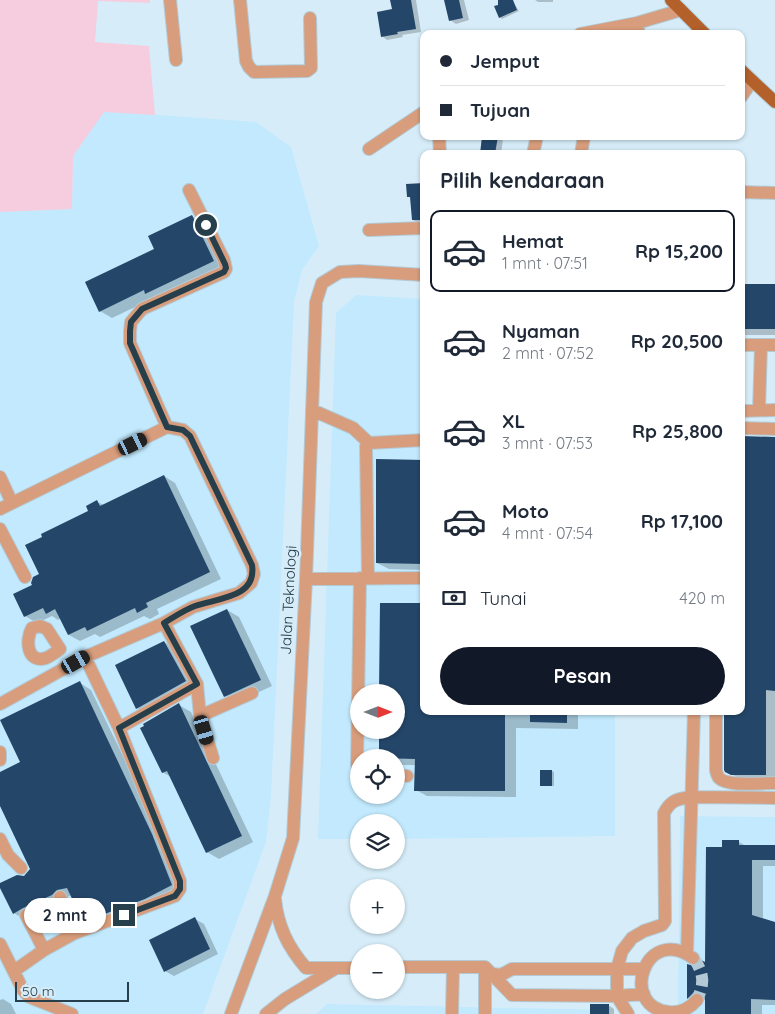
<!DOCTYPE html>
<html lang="id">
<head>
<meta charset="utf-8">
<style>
	:root { --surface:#fff; --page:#f6f6f7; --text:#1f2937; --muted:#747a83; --line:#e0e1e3; --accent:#111827 }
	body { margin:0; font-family:Quicksand,sans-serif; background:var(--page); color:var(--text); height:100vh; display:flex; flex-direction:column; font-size:19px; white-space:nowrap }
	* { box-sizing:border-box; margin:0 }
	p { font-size:16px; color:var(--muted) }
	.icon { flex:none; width:28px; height:28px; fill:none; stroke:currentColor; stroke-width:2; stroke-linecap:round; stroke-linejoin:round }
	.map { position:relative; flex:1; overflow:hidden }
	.details { position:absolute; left:420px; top:150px; width:325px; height:565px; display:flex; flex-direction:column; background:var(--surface); border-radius:10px; box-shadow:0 1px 4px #0004 }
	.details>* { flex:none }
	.hud { position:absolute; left:420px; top:30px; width:325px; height:110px; border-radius:10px; box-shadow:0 1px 4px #0004; display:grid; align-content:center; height:110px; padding:0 20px; background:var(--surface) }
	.needle { width:32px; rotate:90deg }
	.controls { position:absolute; left:350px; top:684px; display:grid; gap:10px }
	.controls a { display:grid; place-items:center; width:55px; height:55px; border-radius:50%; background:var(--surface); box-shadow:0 1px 4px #0004; font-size:25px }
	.scale { position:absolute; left:15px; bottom:12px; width:114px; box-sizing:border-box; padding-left:5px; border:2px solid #273f4a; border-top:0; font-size:14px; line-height:18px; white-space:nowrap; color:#273f4a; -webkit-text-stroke:4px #d6edf9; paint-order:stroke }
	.end { position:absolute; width:22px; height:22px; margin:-11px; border:6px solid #273f4a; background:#fff; box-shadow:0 0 0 2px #fff }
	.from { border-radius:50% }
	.bubble { position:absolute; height:35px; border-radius:18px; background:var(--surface); box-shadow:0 1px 4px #0004; font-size:16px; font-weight:700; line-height:35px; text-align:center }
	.car { position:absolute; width:15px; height:30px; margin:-15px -8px; border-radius:6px; box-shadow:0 0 4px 1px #0007; background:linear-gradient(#222 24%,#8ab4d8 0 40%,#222 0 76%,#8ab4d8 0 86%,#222 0) }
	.hud b { display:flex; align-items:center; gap:18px; height:48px; font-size:19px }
	.hud b+b { border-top:1px solid var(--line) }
	.hud i { width:12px; height:12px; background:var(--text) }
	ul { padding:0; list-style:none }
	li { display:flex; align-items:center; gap:15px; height:82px; margin:0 10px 8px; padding:0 10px; border:2px solid transparent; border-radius:10px }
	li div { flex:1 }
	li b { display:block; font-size:19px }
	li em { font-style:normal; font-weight:700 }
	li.on { border-color:var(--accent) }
	li>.icon { width:45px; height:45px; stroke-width:1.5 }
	h2 { padding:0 20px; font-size:22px; line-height:60px }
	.pay { display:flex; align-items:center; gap:12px; height:55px; padding:0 20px; font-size:19px }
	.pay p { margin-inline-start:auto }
	.button { display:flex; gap:10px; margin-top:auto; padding:10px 20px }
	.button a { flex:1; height:58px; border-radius:30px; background:var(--accent); color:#fff; font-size:20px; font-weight:700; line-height:58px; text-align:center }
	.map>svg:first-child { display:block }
	.built { fill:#c2e9fd; fill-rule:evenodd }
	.green { fill:#f5cdde }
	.shadow { fill:#0003 }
	.building { fill:#244669 }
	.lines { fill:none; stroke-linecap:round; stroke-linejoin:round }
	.minor-tunnel { stroke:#b3cad6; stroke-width:12; stroke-dasharray:12 6; stroke-linecap:butt }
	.minor-casing { stroke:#b3cad6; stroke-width:14 }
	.major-casing { stroke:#b3cad6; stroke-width:14 }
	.minor { stroke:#d89d7c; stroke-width:12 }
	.major { stroke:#b3602a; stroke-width:12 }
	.route { stroke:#273f4a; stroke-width:6 }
	.labels { text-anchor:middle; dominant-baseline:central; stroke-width:5; stroke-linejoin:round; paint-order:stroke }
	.street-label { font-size:15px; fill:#273f4a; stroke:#d6edf9 }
</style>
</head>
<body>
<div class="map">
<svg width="775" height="1014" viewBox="0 0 775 1014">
	<rect width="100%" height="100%" fill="#d6edf9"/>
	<path class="built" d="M104 111 256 122 291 147 319 246 302 270 294 302 271 796 266 842 203 1014H0V212L72 209 73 156Z
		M356 295 424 299V711H615V836L396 839V822H359V839H318L336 313ZM359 692H396V730H359ZM359 758H396V795H359Z
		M680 816 775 817V1014H678Z
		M327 1004 610 1010V1014H316Z"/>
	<path class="green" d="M0 0H150V3L98 1 95 42 149 46 155 115 104 112 73 156 72 209 0 212Z"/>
	<path class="shadow" d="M392 0H416L421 32 402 35 403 37 387 40 382 36 394 10Z
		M445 0H464L469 20 456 24 450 20Z
		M512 0 519 11 502 19 500 17Z
		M535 0H553V2H538Z
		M483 136H498L503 139 501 154H481Z
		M424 184V223H418L413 220 411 198 408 196Z
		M192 216 203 223 225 268 154 298 112 318 100 311 156 249Z
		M741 285H775V335H741Z
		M775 438V781L740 779 728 772 741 711Z
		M424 461V570L389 569 377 563Z
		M164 476 175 483 221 579 157 609 159 614 150 619 144 616 100 637 95 634 80 641 69 635 61 618 58 620 52 616 37 623 25 616 34 586 40 575 97 502 104 505Z
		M381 604 424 711H578V729L516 728V797L427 796 416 790V765H396V758L380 730H396V692H381Z
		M227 610 239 617 272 686 237 702 225 696Z
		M164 642 173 647 194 686 146 713 137 708Z
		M80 683 91 690 164 841 183 892 96 928 84 921 72 895 69 896 64 901 35 914 25 920 14 913 0 885 24 877 31 869 0 803V773L22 763Z
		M179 705 191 712 253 842 219 859 207 852 171 777 162 772Z
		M552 771 554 772V786L541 785Z
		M739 842 746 846H775V866H763V920L775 923V1005H762V1014H706V999L699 1004 688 998 694 967 706 964 723 848Z
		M195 919 204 924 218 954 174 976 165 971Z
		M3 999 11 1004 16 1014H0V1000Z
		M608 1005 614 1009V1014H591Z"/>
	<path class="building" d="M390 0H411L416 29 397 32 398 34 381 37 377 12 392 9Z
		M444 0H459L463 18 449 21Z
		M498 0H513L517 10 499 18 494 6 498 5Z
		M482 136H498L495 154H480Z
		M424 183V220H412L410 197H407L406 184Z
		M192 215 214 261 145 294 144 290 99 312 85 282 154 249 148 236Z
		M741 284H775V329H741Z
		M741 436 775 437V691L766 690V775H731L725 772 724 770V711H741Z
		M376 459 424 460V564L376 563Z
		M164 475 210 572 146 603 148 607 137 613 135 608 87 631 85 627 68 635 55 609 46 614 43 608 24 617 13 594 32 585 31 583 33 577 39 574 25 545 42 537 41 534 88 511 86 506 97 500 100 506Z
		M380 603H424V711H505V791H414L415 759 379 758V730H396V692H379Z
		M227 609 261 680 224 697 190 626Z
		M164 641 186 681 136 709 115 665Z
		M80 681 152 834 172 885 145 899 83 922 67 888 57 890 52 895 23 908 13 914 0 888V883L17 875 24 876 30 869 0 806V772L20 762 0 720Z
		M179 703 242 836 206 853 167 771 162 773 140 728 144 726 143 724Z
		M530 711H567V723L530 722Z
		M540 770H552V786H540Z
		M722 840H739V845H775V860H752V915L775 922V1000L751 999V1014H705V998L702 994 694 992 687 999V964L694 966 698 964 701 960 705 962 706 847H722Z
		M195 917 210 949 164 972 149 940Z
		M590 1004H609V1014H590Z"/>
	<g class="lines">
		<path class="minor-tunnel" d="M694 958C704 975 705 982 697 1000"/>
		<g class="minor-casing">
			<path id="minor" d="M170 0 176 60
				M240 0 246 61 249 67 254 72 307 71 311 68 310 18
				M580 34 637 23
				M639 34 637 23 681 10
				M741 97 752 81
				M439 136 440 154
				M369 149 424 112
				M533 154 537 136
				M581 154 584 136
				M741 192 775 193
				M369 230 424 228
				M741 345H775
				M312 410 353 428 369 443
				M759 410 761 345
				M741 411 775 410
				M741 428 775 429
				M0 477 12 503
				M0 509 167 427
				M0 529 25 577
				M368 578 366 446 369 443 424 440
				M306 579 424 578
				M40 626 47 629 60 649C56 652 51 656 46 658 27 664 25 640 32 628Z
				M197 684 200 716 213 758
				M0 704 85 657 164 623 193 607 239 593 251 583 254 574 252 565 190 436 183 430 167 427 130 343V331L131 322 142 309 224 272 226 269 224 260 189 190
				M716 711V770C716 772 718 777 719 778 728 787 762 783 775 783
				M200 716 252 693
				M119 728 197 684 164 623
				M0 752V760
				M359 769 357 764 360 578
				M396 775 407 776
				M0 839 8 855 21 868
				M60 897 73 934
				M275 899C278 927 288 947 306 968H359
				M26 915 44 950
				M0 944 23 990 29 997 72 1014
				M687 953 694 711
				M693 958C645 923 618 1007 669 1012 680 1013 690 1008 697 1000
				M396 967H485V1014
				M485 967 512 995 617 996 644 994
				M14 971 44 950 73 934 175 896 180 889V881L119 728 85 657
				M493 974 501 975 512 969H643
				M231 1014 275 896 293 838 306 579 316 302 322 283 340 272 359 271 424 275
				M266 1014 285 999 336 968
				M452 1014 453 967
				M628 1014 617 996V969L622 951 632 938 644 931 662 925 665 921 664 813C671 800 677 799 691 797L775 798"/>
		</g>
		<g class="major-casing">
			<path id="major" d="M671 0 705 34
				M741 70 775 102"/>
		</g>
		<use href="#minor" class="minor"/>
		<use href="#major" class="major"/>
	</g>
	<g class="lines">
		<path class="route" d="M124 915 175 896 180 889V881L119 728 197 684 164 623C174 617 184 610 195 606 218 598 257 598 252 565L190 436 183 430 167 427 130 343V331L131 322 142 309 224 272 226 268 225 264 206 225"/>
	</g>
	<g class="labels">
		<g class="street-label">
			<text transform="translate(288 600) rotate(-87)">Jalan Teknologi</text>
		</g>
	</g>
</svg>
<div class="controls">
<a><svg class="needle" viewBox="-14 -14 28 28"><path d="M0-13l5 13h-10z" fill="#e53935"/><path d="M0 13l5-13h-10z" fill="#747a83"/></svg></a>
<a><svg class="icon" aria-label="locate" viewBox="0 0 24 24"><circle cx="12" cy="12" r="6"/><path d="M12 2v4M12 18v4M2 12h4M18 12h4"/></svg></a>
<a><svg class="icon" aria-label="layers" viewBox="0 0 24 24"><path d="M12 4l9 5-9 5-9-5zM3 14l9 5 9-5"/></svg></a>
<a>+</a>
<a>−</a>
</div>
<div class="scale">50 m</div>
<i class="end from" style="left:206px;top:225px"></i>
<i class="end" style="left:124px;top:915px"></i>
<div class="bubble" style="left:24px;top:898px;width:82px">2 mnt</div>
<i class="car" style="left:133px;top:444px;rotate:64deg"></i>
<i class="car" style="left:76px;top:662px;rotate:60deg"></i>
<i class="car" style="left:204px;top:730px;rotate:163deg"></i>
<div class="hud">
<b><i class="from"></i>Jemput</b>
<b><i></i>Tujuan</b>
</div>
<section class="details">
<h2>Pilih kendaraan</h2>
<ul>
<li class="on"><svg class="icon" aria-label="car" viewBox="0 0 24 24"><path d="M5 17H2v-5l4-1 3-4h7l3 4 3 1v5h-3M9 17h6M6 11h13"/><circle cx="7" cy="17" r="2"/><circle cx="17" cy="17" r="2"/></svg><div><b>Hemat</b><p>1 mnt · 07:51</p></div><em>Rp 15,200</em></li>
<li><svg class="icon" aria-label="car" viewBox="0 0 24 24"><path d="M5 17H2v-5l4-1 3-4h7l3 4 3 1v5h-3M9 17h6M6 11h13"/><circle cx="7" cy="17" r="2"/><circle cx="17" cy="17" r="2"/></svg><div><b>Nyaman</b><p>2 mnt · 07:52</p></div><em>Rp 20,500</em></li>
<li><svg class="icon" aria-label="car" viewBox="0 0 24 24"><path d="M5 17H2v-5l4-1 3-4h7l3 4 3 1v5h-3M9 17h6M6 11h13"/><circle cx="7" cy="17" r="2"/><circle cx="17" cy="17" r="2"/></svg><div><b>XL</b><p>3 mnt · 07:53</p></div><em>Rp 25,800</em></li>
<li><svg class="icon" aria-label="car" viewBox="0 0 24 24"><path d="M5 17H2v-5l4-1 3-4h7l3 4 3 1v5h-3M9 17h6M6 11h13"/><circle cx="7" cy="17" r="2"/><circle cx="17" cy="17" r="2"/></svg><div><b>Moto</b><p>4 mnt · 07:54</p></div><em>Rp 17,100</em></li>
</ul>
<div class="pay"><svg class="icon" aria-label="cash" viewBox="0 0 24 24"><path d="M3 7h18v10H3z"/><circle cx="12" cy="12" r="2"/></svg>Tunai<p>420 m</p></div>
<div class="button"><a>Pesan</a></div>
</section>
</div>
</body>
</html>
